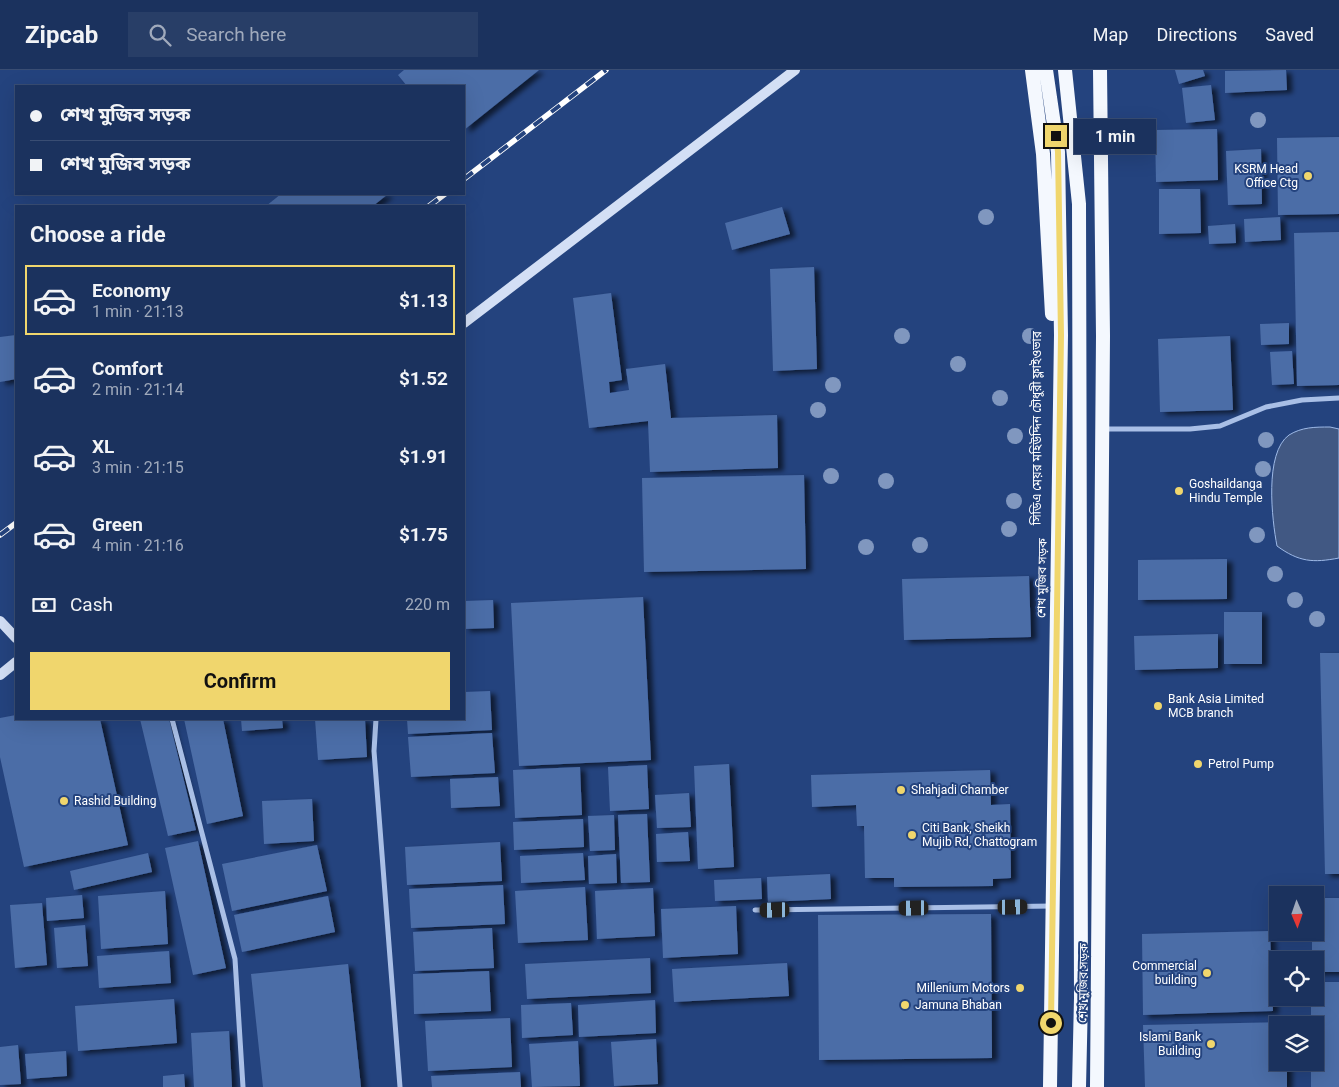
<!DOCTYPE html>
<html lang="en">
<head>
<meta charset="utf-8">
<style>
	:root { --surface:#1b325e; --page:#283e67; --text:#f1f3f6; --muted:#a0aabc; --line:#394d73; --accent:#f0d66d }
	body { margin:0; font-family:Roboto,"Noto Sans Bengali",sans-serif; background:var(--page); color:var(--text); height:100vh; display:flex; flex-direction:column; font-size:19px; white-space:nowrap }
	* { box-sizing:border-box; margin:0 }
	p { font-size:16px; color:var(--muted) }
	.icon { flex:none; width:28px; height:28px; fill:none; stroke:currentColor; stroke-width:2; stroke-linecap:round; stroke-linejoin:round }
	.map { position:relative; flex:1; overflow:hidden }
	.details { position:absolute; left:15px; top:135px; width:450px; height:515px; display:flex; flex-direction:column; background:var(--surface); border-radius:0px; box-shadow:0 5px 20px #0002,0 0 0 1px var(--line) }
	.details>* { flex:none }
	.guide { position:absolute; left:15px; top:15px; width:450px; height:110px; border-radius:0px; box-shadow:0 5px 20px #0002,0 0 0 1px var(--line); display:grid; align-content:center; height:110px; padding:0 15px; background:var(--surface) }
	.needle { width:32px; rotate:178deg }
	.controls { position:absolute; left:1269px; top:816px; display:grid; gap:10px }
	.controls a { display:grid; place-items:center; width:55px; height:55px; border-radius:0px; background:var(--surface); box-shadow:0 5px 20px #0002,0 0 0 1px var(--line); font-size:25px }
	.end { position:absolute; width:22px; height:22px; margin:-11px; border:6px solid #f0d66d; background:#111; box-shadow:0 0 0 2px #111 }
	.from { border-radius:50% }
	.bubble { position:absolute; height:35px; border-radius:0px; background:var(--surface); box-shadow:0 5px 20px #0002,0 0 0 1px var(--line); font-size:16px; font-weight:700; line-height:35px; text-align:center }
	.car { position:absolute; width:15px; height:30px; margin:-15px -8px; border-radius:6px; box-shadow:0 0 4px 1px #0007; background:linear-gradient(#222 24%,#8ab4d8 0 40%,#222 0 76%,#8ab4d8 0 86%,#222 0) }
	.guide b { display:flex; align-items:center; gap:18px; height:48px; font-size:19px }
	.guide b+b { border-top:1px solid var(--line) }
	.guide i { width:12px; height:12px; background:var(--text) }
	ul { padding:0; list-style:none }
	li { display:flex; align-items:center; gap:15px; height:70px; margin:0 10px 8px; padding:0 5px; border:2px solid transparent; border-radius:0px }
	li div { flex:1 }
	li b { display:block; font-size:19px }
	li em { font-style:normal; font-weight:700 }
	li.on { border-color:var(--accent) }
	li>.icon { width:45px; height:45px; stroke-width:1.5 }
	h2 { padding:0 15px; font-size:22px; line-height:60px }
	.pay { display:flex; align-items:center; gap:12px; height:55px; padding:0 15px; font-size:19px }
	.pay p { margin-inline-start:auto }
	.button { display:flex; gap:10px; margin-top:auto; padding:10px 15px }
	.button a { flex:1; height:58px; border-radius:0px; background:var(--accent); color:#111; font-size:20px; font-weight:700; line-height:58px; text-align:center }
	header { display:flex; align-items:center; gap:30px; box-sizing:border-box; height:70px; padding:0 25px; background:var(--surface); border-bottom:1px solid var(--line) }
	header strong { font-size:24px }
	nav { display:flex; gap:28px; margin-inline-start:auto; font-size:18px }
	.search { width:350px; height:45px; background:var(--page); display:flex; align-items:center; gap:12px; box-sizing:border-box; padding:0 18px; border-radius:0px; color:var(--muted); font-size:19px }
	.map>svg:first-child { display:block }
	.water { fill:#415883; stroke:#9db9e7 }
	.building { fill:#4c6da7; filter:url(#shadow) }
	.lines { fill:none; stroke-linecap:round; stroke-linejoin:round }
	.minor { stroke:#a9bfe6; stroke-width:5 }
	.secondary { stroke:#d3dff5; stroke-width:10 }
	.trunk { stroke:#f4f8fe; stroke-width:14 }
	.rail-casing { stroke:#fff; stroke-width:5.5 }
	.rail { stroke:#24437e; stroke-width:4; stroke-dasharray:11; stroke-linecap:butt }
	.tree { fill:#8097bf }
	.route { stroke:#f0d66d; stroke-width:6 }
	.poi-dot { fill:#f0d66d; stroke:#24437e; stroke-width:2 }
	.labels { text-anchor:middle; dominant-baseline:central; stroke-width:4; stroke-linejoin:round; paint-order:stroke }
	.poi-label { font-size:12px; fill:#fff; stroke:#24437e; text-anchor:start }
	.street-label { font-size:12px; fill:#fff; stroke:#24437e }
</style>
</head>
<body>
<header>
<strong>Zipcab</strong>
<div class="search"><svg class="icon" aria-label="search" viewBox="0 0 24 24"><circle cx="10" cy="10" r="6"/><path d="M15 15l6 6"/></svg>Search here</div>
<nav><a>Map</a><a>Directions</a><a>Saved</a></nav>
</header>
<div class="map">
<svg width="1339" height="1017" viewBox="0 0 1339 1017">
	<defs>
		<filter id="shadow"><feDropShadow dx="5.5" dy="3" stdDeviation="2.5" flood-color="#0009"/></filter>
	</defs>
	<rect width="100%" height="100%" fill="#24437e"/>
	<path class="water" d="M1330 357 1339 359V488C1313 493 1299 492 1277 476 1272 450 1264 383 1289 365 1302 357 1315 357 1330 357Z"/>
	<path class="building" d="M404 0H539L464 60V16H407L398 5Z
		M1175 0H1203L1205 6 1179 14Z
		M1286 0 1287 20 1225 23V1Z
		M1211 15 1215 50 1186 53 1182 18Z
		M1217 59 1218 110 1156 112 1155 60Z
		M1339 67V144L1278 145 1277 68Z
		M1261 79 1262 134 1228 135 1226 81Z
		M1159 119H1200L1201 163 1159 164Z
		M281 124H388L373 136H266Z
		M782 137 790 164 732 180 725 153Z
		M1280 147 1281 170 1245 172 1244 149Z
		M1235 154 1236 173 1209 174 1208 156Z
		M1339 162V315L1297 316 1294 163Z
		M814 197 817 299 773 301 770 199Z
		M611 223 622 310 609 312 610 323 629 320 626 299 665 294 671 348 777 345 778 398 650 402 648 351 589 358 573 228Z
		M1289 253V274L1261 275 1260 254Z
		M16 265V309L0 312V267Z
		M1230 266 1233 340 1160 342 1158 269Z
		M1292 281 1294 314 1272 315 1270 282Z
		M804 405 806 499 644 502 642 408Z
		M1227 489V529L1138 530V490Z
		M1029 506 1031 567 904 570 902 509Z
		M643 527 651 690 519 696 511 533Z
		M493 530 494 558 464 559V531Z
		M1224 542H1262V594H1224Z
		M1218 564V598L1135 600 1134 566Z
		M1320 583H1339V804H1325Z
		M490 621 492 660 408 664 407 649H464V622Z
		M16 645V649H100L128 775 24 797 0 687V648Z
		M140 649H169L196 760 168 766Z
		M184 649H223L243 746 207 754Z
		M241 649H282L283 658 242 661Z
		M315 649H365L367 687 318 690Z
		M492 663 495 703 411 707 408 667Z
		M729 694 734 797 698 799 694 696Z
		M647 695 649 739 610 741 608 697Z
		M580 697 582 745 515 748 513 700Z
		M990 700 991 735 1010 734 1011 808 993 809V816L894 817V808H865L864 756H857L856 735 812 737 811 705Z
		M498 707 500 736 451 738 450 709Z
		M689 723 691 757 657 758 655 725Z
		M312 729 314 771 264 774 262 731Z
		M647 744 650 812 621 813 618 745Z
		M614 745 615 780 590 781 588 746Z
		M583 749 584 777 514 780 513 752Z
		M688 762 690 791 657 792 656 764Z
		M198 771 226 898 193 905 165 778Z
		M500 772 502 811 407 815 405 777Z
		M317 775 327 821 232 841 222 794Z
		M148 783 152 802 74 820 70 801Z
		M583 783 585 810 521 813 520 786Z
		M616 784 617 813 589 814 588 786Z
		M830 804 831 829 768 832 767 807Z
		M761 808 762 829 715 831 714 810Z
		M503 815 505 854 411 858 409 819Z
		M585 817 588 870 518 873 515 821Z
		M653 818 655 866 597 869 595 821Z
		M165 821 168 874 101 879 98 826Z
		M82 825 84 848 47 851 46 828Z
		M328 826 335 862 242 882 234 845Z
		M1315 828H1339V902H1315V890H1312V862H1315Z
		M42 833 47 895 15 898 10 835Z
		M736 836 738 884 663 888 661 839Z
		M991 844 992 988 819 990 818 845Z
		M85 855 88 896 57 898 54 858Z
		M492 858 494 898 415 901 413 862Z
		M1270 861 1273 941 1143 945 1142 864Z
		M169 881 171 913 99 918 97 886Z
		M650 888 651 923 527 929 525 894Z
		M787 893 789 926 674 932 672 899Z
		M348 894 361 1017H263L251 904Z
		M489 901 491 941 414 944 413 904Z
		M1315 912H1339V1017H1311V992H1315V955H1311V928H1315Z
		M174 929 177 973 78 981 75 936Z
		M655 930 656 963 579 967 578 935Z
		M571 933 573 965 522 968 521 935Z
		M510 948 512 997 428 1001 425 951Z
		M1286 952V955H1278V992H1287V1017H1145L1143 955Z
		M229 961 232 1017H194L191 963Z
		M656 969 658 1014 614 1016 611 972Z
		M578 971 580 1016 532 1017 529 974Z
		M18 975 21 1014 0 1015V977Z
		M66 981 67 1006 27 1009 25 984Z
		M520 1002 521 1017H432L431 1006Z
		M184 1004 185 1017H163V1006Z"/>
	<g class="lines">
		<path class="minor" d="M1104 359H1190L1220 356 1266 337 1302 330 1339 328
			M172 649 235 889 243 1017
			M376 649 374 681 400 1017
			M755 840 1053 836"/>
		<path class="secondary" d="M464 253 795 0
			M0 551 16 568
			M0 605 16 592"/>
		<path class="trunk" d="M1032 0 1043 84 1052 244
			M1046 0 1058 82 1061 265 1050 1017
			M1065 0 1079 134 1081 928 1079 1017
			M1097 1017 1103 266 1100 0"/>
		<g class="rail-casing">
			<path id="rail" d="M464 109 606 0
				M429 136 445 124
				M0 465 16 453"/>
		</g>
		<use href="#rail" class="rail"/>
	</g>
	<g class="tree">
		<circle cx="1258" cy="50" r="8"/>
		<circle cx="986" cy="147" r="8"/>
		<circle cx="902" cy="266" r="8"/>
		<circle cx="1030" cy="266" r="8"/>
		<circle cx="958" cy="294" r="8"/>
		<circle cx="833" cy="315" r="8"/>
		<circle cx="1000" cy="328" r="8"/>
		<circle cx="818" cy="340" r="8"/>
		<circle cx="1015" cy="366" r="8"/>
		<circle cx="1266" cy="370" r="8"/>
		<circle cx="1263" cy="399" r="8"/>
		<circle cx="831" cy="406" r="8"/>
		<circle cx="886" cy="411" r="8"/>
		<circle cx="1014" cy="431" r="8"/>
		<circle cx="1009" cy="459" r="8"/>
		<circle cx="1257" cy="465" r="8"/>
		<circle cx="920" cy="475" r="8"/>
		<circle cx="866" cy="477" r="8"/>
		<circle cx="1275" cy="504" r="8"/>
		<circle cx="1295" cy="530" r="8"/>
		<circle cx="1317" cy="549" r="8"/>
	</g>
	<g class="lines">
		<path class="route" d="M1051 953 1061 265 1058 82 1056 66"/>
	</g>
	<g class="poi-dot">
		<circle cx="1308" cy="106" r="5"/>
		<circle cx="1179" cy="421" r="5"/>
		<circle cx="1158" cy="636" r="5"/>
		<circle cx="1198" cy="694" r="5"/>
		<circle cx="901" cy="720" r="5"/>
		<circle cx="64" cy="731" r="5"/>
		<circle cx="912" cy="765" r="5"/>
		<circle cx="1207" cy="903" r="5"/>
		<circle cx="1020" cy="918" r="5"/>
		<circle cx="905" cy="935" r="5"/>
		<circle cx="1211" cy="974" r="5"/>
	</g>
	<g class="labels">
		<g class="poi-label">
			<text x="1298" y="99" text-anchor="end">KSRM Head<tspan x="1298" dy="14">Office Ctg</tspan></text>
			<text x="1189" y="414">Goshaildanga<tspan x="1189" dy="14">Hindu Temple</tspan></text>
			<text x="1168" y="629">Bank Asia Limited<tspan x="1168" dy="14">MCB branch</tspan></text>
			<text x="1208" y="694">Petrol Pump</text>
			<text x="911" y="720">Shahjadi Chamber</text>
			<text x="74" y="731">Rashid Building</text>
			<text x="922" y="758">Citi Bank, Sheikh<tspan x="922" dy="14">Mujib Rd, Chattogram</tspan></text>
			<text x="1197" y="896" text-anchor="end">Commercial<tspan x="1197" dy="14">building</tspan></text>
			<text x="1010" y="918" text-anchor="end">Millenium Motors</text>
			<text x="915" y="935">Jamuna Bhaban</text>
			<text x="1201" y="967" text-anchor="end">Islami Bank<tspan x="1201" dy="14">Building</tspan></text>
		</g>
		<g class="street-label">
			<text transform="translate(1037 358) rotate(-90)">সিডিএ মেয়র মহিউদ্দিন চৌধুরী ফ্লাইওভার</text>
			<text transform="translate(1042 508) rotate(-89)">শেখ মুজিব সড়ক</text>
			<text transform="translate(1083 913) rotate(-89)">শেখ মুজিব সড়ক</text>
		</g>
	</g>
</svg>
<div class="controls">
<a><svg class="needle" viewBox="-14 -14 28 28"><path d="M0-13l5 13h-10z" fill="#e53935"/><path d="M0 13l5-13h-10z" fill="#a0aabc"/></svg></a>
<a><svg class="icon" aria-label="locate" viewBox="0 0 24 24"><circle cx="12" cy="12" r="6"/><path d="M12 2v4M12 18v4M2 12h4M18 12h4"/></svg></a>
<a><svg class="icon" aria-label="layers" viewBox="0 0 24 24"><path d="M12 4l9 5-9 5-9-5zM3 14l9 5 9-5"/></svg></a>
</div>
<i class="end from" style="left:1051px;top:953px"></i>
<i class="end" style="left:1056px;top:66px"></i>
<div class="bubble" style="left:1074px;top:49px;width:82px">1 min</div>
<i class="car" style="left:1013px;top:837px;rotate:89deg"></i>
<i class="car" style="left:914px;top:838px;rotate:269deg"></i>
<i class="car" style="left:775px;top:840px;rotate:269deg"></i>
<div class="guide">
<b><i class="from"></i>শেখ মুজিব সড়ক</b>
<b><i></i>শেখ মুজিব সড়ক</b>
</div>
<section class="details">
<h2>Choose a ride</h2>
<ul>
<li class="on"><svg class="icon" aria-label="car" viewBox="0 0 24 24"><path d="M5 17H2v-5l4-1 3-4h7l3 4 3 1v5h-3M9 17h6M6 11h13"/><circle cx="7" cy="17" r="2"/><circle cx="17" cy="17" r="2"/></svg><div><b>Economy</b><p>1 min · 21:13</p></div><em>$1.13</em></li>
<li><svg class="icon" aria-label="car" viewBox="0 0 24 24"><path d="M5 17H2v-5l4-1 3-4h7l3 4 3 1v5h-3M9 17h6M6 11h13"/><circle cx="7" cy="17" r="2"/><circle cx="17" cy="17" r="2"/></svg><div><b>Comfort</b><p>2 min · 21:14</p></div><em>$1.52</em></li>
<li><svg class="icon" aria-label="car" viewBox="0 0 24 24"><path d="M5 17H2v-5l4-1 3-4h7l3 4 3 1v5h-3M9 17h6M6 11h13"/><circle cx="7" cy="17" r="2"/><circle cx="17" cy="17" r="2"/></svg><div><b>XL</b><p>3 min · 21:15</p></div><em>$1.91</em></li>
<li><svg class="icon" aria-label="car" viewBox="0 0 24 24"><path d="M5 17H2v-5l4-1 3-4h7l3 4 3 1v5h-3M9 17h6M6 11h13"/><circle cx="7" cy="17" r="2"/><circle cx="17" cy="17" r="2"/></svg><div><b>Green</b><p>4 min · 21:16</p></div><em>$1.75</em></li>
</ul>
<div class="pay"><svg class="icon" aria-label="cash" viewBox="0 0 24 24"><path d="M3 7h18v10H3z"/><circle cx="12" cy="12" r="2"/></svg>Cash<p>220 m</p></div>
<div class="button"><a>Confirm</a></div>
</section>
</div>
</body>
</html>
